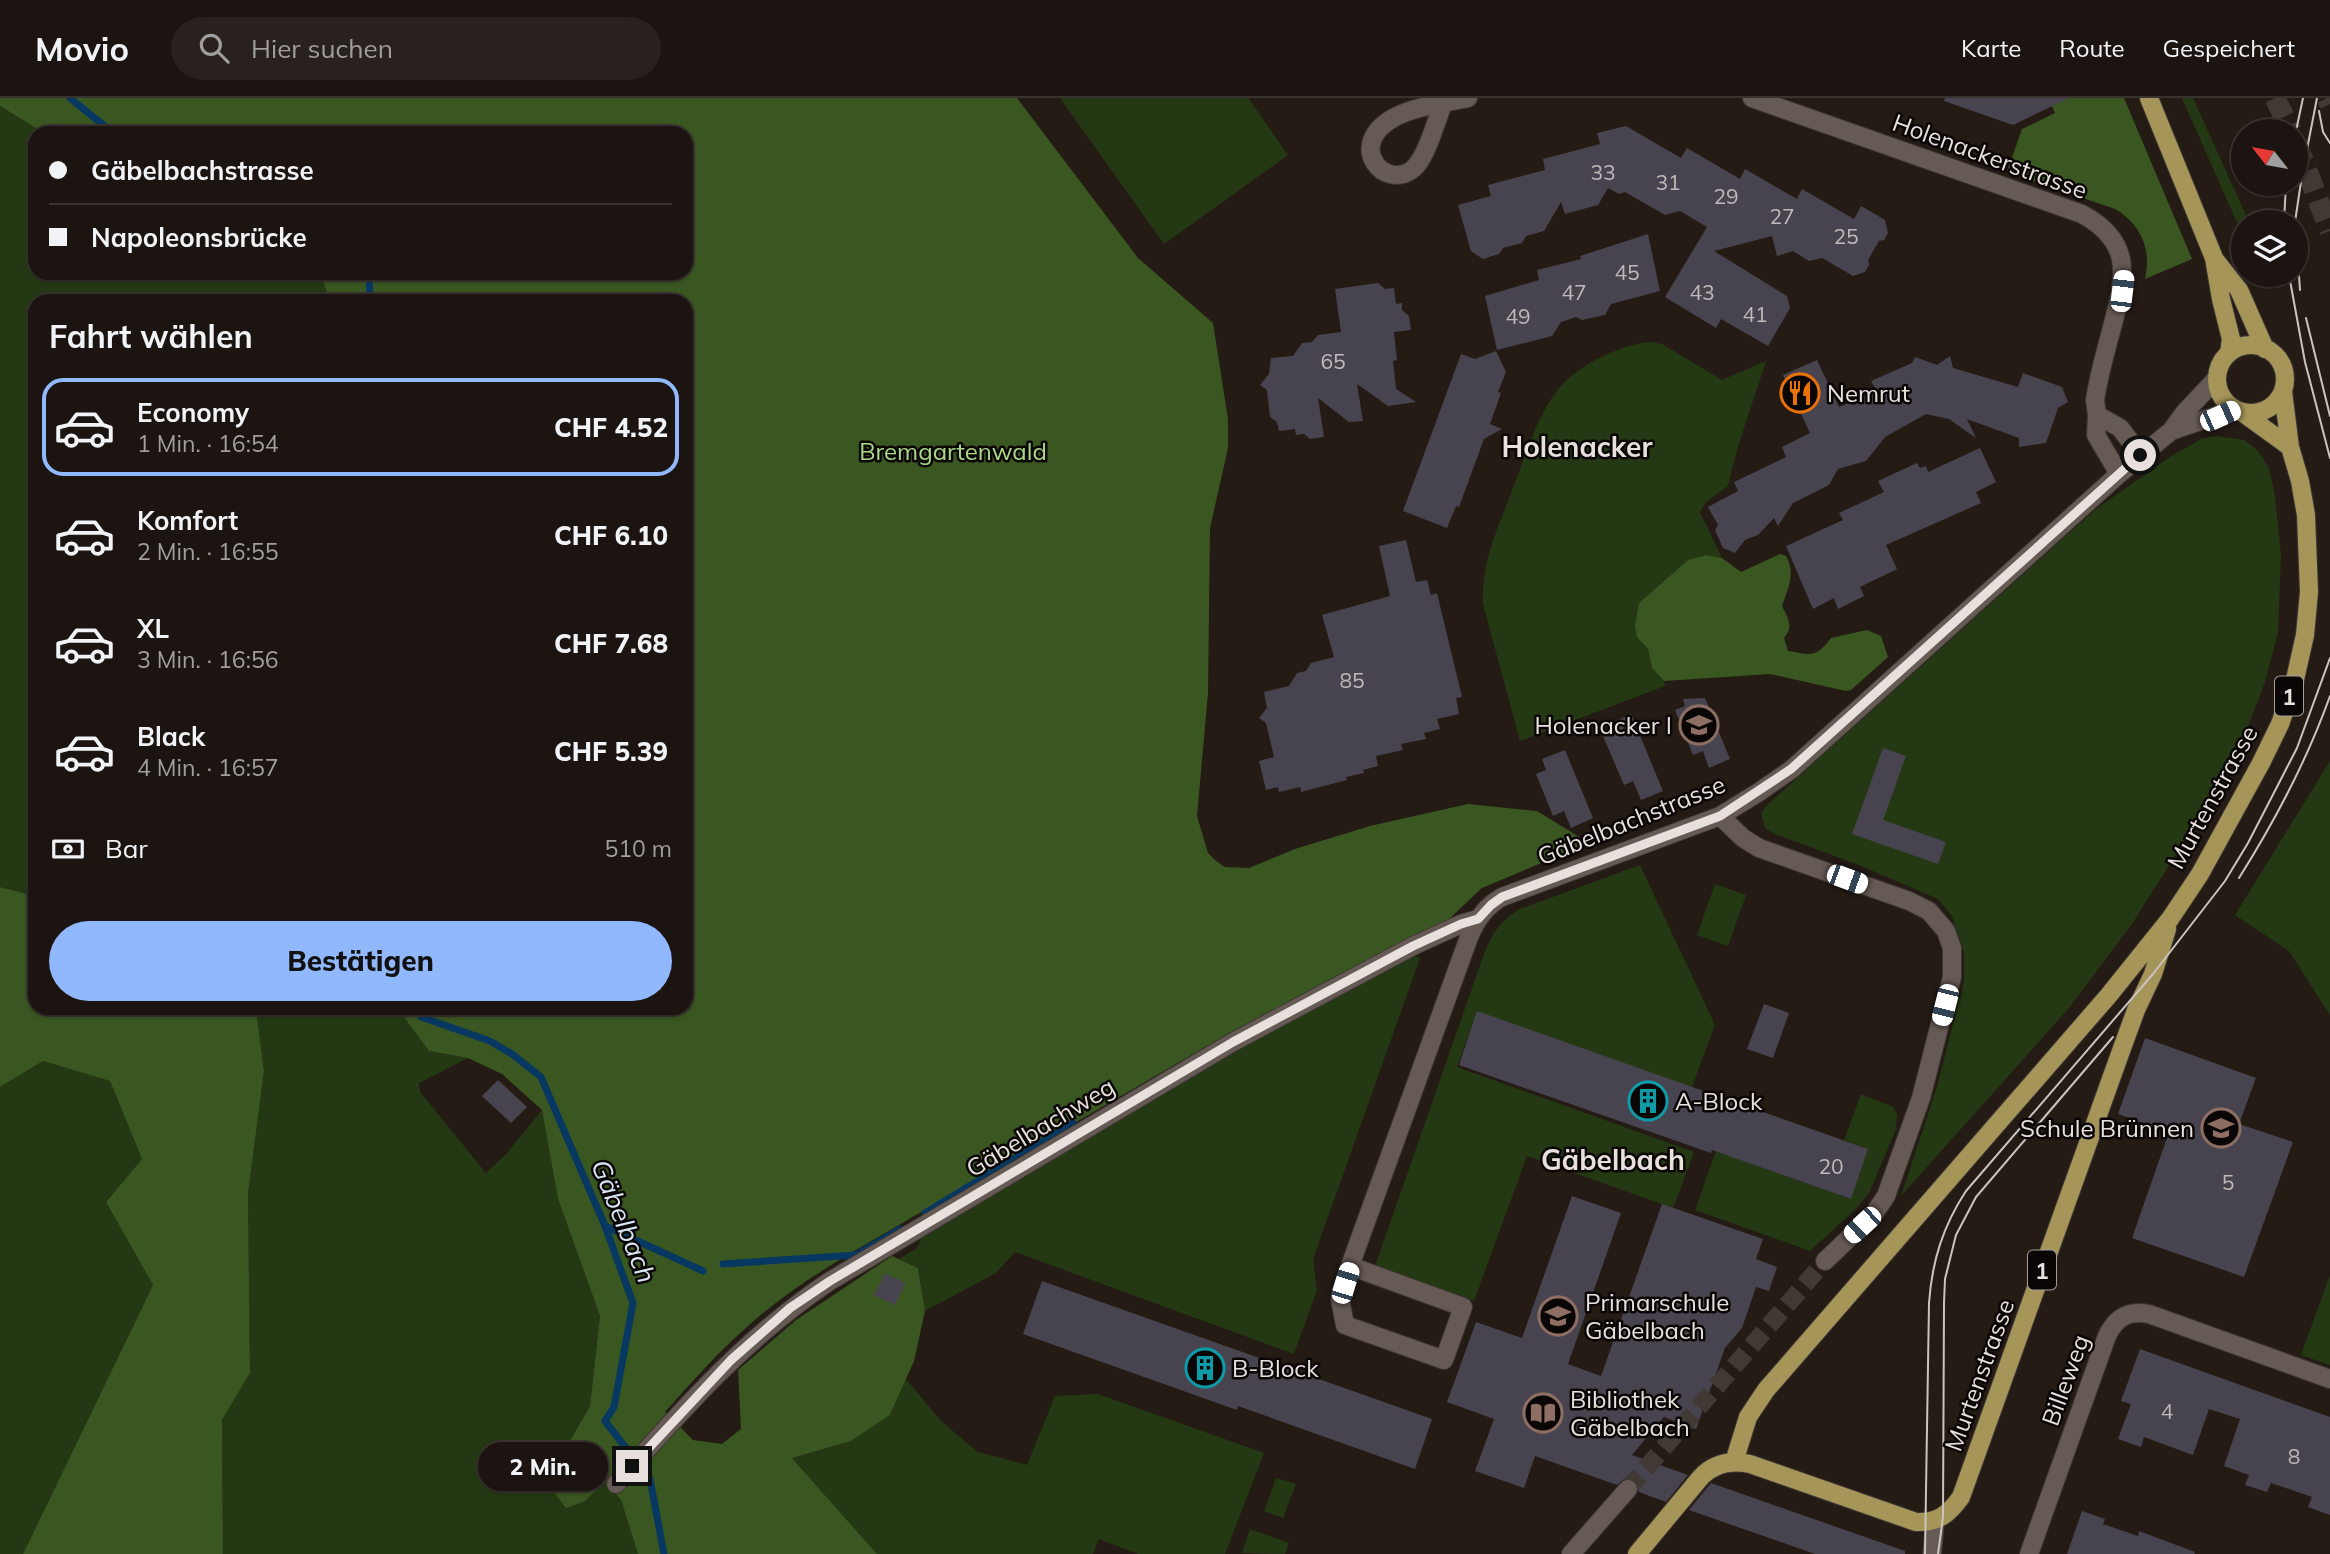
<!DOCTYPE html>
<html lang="de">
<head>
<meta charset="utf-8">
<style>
	:root { --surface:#1b1410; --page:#28211e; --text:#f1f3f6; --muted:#a09e9f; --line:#393330; --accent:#91b8fd }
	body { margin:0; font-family:Mulish,sans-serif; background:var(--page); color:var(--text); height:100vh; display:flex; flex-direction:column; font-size:26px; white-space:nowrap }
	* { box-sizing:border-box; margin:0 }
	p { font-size:23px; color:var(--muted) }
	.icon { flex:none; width:38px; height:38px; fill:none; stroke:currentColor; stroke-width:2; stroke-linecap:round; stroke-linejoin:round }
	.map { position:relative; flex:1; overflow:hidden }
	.panel { position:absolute; left:28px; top:196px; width:665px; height:721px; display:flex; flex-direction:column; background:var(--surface); border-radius:21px; box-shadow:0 2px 5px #0004,0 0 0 2px var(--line) }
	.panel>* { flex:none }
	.hud { position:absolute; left:28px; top:28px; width:665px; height:154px; border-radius:21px; box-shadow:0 2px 5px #0004,0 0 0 2px var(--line); display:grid; align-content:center; height:154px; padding:0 21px; background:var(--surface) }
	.needle { width:46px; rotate:301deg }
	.fabs { position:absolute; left:2231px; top:21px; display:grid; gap:14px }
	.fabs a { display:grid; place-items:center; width:77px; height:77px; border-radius:50%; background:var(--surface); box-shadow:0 2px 5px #0004,0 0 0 2px var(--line); font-size:35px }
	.end { position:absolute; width:32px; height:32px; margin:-16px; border:9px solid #e7e0dc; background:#111; box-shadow:0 0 0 4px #111 }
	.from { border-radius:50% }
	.bubble { position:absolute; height:49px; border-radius:24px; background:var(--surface); box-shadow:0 2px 5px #0004,0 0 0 2px var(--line); font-size:23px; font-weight:800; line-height:49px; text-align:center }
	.car { position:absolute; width:21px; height:42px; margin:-21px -10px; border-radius:9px; box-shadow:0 0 5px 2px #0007; background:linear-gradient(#fff 24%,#345 0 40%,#fff 0 76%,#345 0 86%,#fff 0) }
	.hud b { display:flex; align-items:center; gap:24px; height:66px; font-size:26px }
	.hud b+b { border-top:2px solid var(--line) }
	.hud i { width:18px; height:18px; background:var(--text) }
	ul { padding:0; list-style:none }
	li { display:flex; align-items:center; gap:21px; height:98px; margin:0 14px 10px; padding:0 7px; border:4px solid transparent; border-radius:21px }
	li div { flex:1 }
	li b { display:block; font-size:26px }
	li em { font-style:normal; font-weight:800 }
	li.current { border-color:var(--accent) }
	li>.icon { width:63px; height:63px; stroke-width:1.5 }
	h2 { padding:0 21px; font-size:32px; line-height:84px }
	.pay { display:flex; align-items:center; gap:18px; height:77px; padding:0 21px; font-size:26px }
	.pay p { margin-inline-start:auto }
	.button { display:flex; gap:14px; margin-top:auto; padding:14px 21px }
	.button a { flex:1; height:80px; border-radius:42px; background:var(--accent); color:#111; font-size:28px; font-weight:800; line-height:80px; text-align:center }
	header { display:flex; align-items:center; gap:42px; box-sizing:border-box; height:98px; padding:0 35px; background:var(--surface); border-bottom:2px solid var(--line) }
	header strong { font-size:33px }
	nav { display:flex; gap:38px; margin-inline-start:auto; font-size:24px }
	.search { width:490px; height:63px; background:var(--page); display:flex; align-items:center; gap:18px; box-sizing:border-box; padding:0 24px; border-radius:38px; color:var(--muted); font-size:26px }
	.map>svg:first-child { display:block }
	.green { fill:#243913 }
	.forest { fill:#3a5621 }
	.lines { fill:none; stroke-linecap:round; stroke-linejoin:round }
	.stream { stroke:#063861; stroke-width:7 }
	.building { fill:#48444f }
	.street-tunnel { stroke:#413933; stroke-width:18; stroke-dasharray:18 9; stroke-linecap:butt }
	.highway-tunnel { stroke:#413933; stroke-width:21; stroke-dasharray:21 10; stroke-linecap:butt }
	.street-casing { stroke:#3d3633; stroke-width:20 }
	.primary-casing { stroke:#3d3633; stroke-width:20 }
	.street { stroke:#665a54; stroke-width:18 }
	.primary { stroke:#a59559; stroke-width:18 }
	.tram { stroke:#cac3bf; stroke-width:2 }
	.route { stroke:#e7e0dc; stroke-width:9 }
	.labels { text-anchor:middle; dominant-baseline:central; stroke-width:5; stroke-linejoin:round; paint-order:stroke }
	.number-label { font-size:21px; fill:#bfb9b9 }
	.shield { fill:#0a0605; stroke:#a59f9c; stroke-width:2 }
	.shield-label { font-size:23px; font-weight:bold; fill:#e7e0dc }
	.street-label { font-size:24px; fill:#e7e0dc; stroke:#0a0605 }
	.poi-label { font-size:24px; fill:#e7e0dc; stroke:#0a0605; text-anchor:start }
	.park-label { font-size:24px; fill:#a9d787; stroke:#0a0605 }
	.water-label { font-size:26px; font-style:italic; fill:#d9e6f4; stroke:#0a0605 }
	.quarter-label { font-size:28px; font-weight:bold; fill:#e7e0dc; stroke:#0a0605 }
</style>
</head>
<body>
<header>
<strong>Movio</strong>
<div class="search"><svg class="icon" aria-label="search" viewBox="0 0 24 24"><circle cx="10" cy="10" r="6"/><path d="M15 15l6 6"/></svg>Hier suchen</div>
<nav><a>Karte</a><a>Route</a><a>Gespeichert</a></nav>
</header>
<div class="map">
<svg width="2330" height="1456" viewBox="0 0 2330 1456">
	<rect width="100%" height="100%" fill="#241b15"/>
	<path class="green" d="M1060 0H1248L1288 57 1164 146Z
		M2182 0H2193L2249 124H2244L2243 138Z
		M0 8 44 35H35V175H320L330 203H35V798L0 789Z
		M1650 244 1662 246 1722 282 1766 263C1753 305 1737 346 1728 388L1706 404 1700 414 1722 460 1706 457 1688 462 1639 505 1637 538 1648 551 1652 570 1664 583 1665 588 1520 643 1483 506C1480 463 1502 421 1516 382 1528 351 1538 315 1560 289 1581 266 1619 247 1650 244Z
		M2217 338 2244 342 2255 350 2263 360 2269 371 2275 398 2281 457 2278 535 2265 584 2245 636 2203 714 2132 826 2069 910 1901 1098 1937 989 1964 883V855L1952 818 1938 801 1859 767 1775 736 1765 730 1761 715 1766 708 2096 411 2170 359 2203 340Z
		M2330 663V917L2289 853 2235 817Z
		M1640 767 1715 927 1692 989 1477 914 1457 969 1694 1054 1673 1110 1527 1058 1474 1203 1375 1168 1484 856C1493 834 1500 823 1520 811Z
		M1715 786 1746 797 1728 848 1697 837Z
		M1413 857 1420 860 1313 1161 1317 1192 1294 1256 1015 1154 996 1175 925 1213 918 1170 899 1161 917 1150 923 1137 1202 971Z
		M256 910H397L429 953 468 960 419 985 420 994 486 1075 507 1055 542 1012 558 1101 600 1218 590 1308 555 1369 585 1403 605 1384 621 1402 638 1456H223L222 1322 250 1275 248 1096 264 973Z
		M43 963 110 983 142 1061 106 1104 153 1187 23 1456H0V989Z
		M1861 996 1893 1009 1897 1016 1896 1031 1870 1093 1857 1110 1810 1153 1695 1112 1716 1053 1850 1101 1868 1051 1844 1042Z
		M2330 1177V1267L2301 1257Z
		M906 1281 941 1323 978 1354 1027 1367 1055 1298 1098 1296 1264 1355 1225 1456H1138L1099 1441 1093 1456H877L792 1360 851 1343 890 1317Z
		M1276 1380 1296 1386 1283 1420 1264 1413Z
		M1250 1431 1289 1445 1285 1456 1242 1455Z"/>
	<path class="forest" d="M0 0H1017L1138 160 1213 225 1228 321V350L1210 430 1208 595 1197 718 1208 755 1216 763 1225 769 1249 770 1295 751 1370 728 1468 706 1537 713 1589 745 1482 790 1449 821 1231 934 849 1156C813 1178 779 1200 748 1228 718 1254 692 1284 665 1314L693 1342 722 1346 741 1331 738 1272 796 1222 892 1158 918 1170 925 1213 914 1263 890 1317 851 1343 792 1360 877 1456H638L621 1402 605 1384 585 1403 566 1410 553 1393 555 1369 590 1308 600 1218 558 1101 542 1012 502 976 468 960 429 953 397 910H686V203H330L320 175H686V35H44L0 8Z
		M2048 0H2124L2192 161 2145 181C2152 152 2141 126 2115 111L2007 74 2022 31 2055 15Z
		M1780 456 1786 458C1796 476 1788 490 1782 508 1788 520 1794 529 1784 540L1788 553C1811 557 1816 560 1831 540L1867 532 1881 538 1888 559 1851 592 1846 593 1770 576 1664 583 1652 570 1648 551 1637 539 1635 528 1639 505 1688 462 1706 457 1722 460 1741 474Z
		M0 789 35 798V910H256L264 973 248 1096 250 1275 222 1322 223 1456H23L153 1187 106 1104 142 1061 110 983 43 963 0 989Z"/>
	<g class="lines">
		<path class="stream" d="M70 0 113 35
			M369 175 370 203
			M419 910 421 919 490 943 512 956 541 979 605 1128 633 1205 614 1309 605 1323 650 1381 664 1456
			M925 1115 1073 1025
			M605 1128 703 1173
			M723 1166 856 1157 900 1131"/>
	</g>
	<path class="building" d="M1945 0H2069L2013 27 1944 3Z
		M1626 28 1681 60 1687 50 1740 81 1745 71 1797 101 1802 91 1854 121 1861 108 1885 122 1888 135 1884 142 1879 143 1868 162 1869 167 1865 174 1853 178 1822 160 1809 163 1793 153 1777 158 1772 138 1714 153 1787 198 1790 210 1768 248 1721 221 1716 230 1665 199 1707 129 1680 113 1665 117 1625 94 1619 96 1608 90 1598 107 1565 116 1561 104 1544 133 1526 138 1522 145 1503 150 1499 156 1483 161 1471 153 1458 107 1491 98 1488 87 1545 72 1543 61 1600 46 1597 35Z
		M1648 136 1660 193 1611 206 1605 217 1582 222 1576 219 1561 224 1552 238 1497 252 1485 198 1539 182 1537 172 1581 161 1580 158Z
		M1378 185 1385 191 1394 190 1396 206 1402 205V212L1409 218 1411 232 1394 234 1397 262 1393 263 1396 291 1416 304 1388 308 1357 286 1363 323 1349 324 1318 300 1324 339 1310 341 1304 336 1296 337 1295 331 1279 333 1277 324 1270 319 1267 292 1260 287 1269 276 1271 260 1293 258 1302 245 1312 244 1318 237 1341 234 1335 191Z
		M1496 253 1506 274 1498 294 1501 295 1490 326 1502 331 1484 341 1459 409 1456 408 1447 430 1403 413 1461 256 1475 261Z
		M1950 258 1953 270 2018 289 2023 275 2062 289 2068 304 2058 310 2046 345 2019 349V340L1967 321 1976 340 1949 321 1926 316 1885 339 1866 363 1838 371 1829 387 1793 405 1778 428 1774 420 1758 437 1745 442 1735 455 1723 450 1715 432 1718 427 1708 409 1738 393 1734 384 1786 359 1782 349 1810 335 1783 277 1817 262 1839 309 1877 293 1871 283 1912 265 1915 259 1937 267Z
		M1980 350 1996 384 1976 394 1981 405 1886 447 1897 471 1860 489 1864 498 1838 511 1834 500 1813 511 1786 448 1843 422 1839 415 1884 394 1878 383 1917 365 1920 370 1926 368 1928 374Z
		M1406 442 1416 484 1427 482 1431 497 1437 495 1462 599 1456 600 1459 616 1437 621 1440 631 1424 635 1426 641 1401 646 1403 652 1376 658 1378 668 1363 672 1364 675 1346 679 1347 682 1301 694 1300 689 1279 694 1278 689 1266 692 1259 663 1274 659 1266 625 1259 620 1267 610 1264 594 1289 588 1297 575 1306 573 1311 565 1334 559 1322 517 1390 498 1379 448Z
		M1705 600 1730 661 1709 670 1703 653 1693 657 1675 612 1685 608 1683 601Z
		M1631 616 1663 693 1641 702 1633 683 1624 687 1603 638 1613 634 1609 626Z
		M1883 650 1906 658 1883 722 1946 744 1938 766 1852 736Z
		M1565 652 1593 720 1571 730 1564 713 1553 718 1536 676 1546 672 1542 661Z
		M1764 906 1789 915 1773 960 1747 951Z
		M1477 913 1868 1051 1851 1101 1712 1052 1711 1055 1459 967Z
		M2145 940 2256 980 2239 1026 2293 1044 2244 1179 2132 1140 2169 1034 2118 1016Z
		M498 982 527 1009 511 1025 482 998Z
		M1572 1098 1621 1115 1568 1266 1601 1278 1662 1106 1763 1141 1756 1161 1777 1169 1769 1193 1756 1189 1742 1230 1725 1250 1696 1331 1664 1319 1632 1357 1688 1377 1666 1404 1639 1394 1638 1387 1631 1380 1624 1381 1617 1387 1535 1358 1524 1390 1475 1373 1494 1321 1447 1304 1476 1224 1522 1240Z
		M885 1175 905 1185 895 1207 874 1197Z
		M1042 1183 1432 1321 1415 1371 1238 1308 1237 1312 1023 1236Z
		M2140 1251 2330 1319V1417L2308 1409 2312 1399 2271 1385 2267 1394 2245 1387 2249 1377 2224 1368 2240 1321 2209 1311 2193 1357 2144 1339 2141 1349 2118 1341 2131 1306 2121 1303Z
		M1711 1385 1905 1453V1456H1815L1689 1412Z
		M2082 1413 2105 1421 2103 1426 2138 1438 2139 1433 2195 1454 2194 1456H2067Z"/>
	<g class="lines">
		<path class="street-tunnel" d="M1628 1391 1825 1163"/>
		<path class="highway-tunnel" d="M2275 0 2291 33
			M2327 0 2330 6
			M2296 44 2330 133"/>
		<g class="street-casing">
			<path id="street" d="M1752 0 2082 116C2131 143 2126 174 2114 222 2107 249 2099 275 2095 302L2097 317 2096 337 2119 376
				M1443 6C1436 23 1427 58 1414 70 1386 95 1343 47 1395 19 1416 8 1445 5 1468 0
				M2097 317 2120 330 2141 357
				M2171 333 2235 311
				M1720 718 1743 740 1759 750 1909 803 1929 813 1946 833 1952 850V879L1921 1000 1886 1098 1873 1117 1825 1163
				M1350 1168 1469 839C1476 822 1486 808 1502 799L1720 718 1759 694 1792 671 2119 376 2171 333 2185 314 2217 280
				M1350 1168 1463 1209 1444 1262 1345 1227 1340 1201Z
				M616 1386C683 1311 746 1239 830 1183L1233 944 1413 848 1461 826 1478 821
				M1571 1456 1628 1391
				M1932 1456 1935 1423
				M2029 1456 2107 1238C2116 1219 2129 1212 2149 1216L2330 1281"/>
		</g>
		<g class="primary-casing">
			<path id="primary" d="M2149 0 2214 160 2221 201 2231 241 2229 255
				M2216 163 2239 192 2265 251
				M2217 281a34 34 0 1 1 68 0a34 34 0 1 1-68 0Z
				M2243 315 2290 349
				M1734 1364 1748 1319 1766 1292 2109 897 2170 821 2200 776 2261 665 2280 626 2294 586 2305 537 2309 494 2306 417 2300 383 2290 349 2283 293
				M1637 1456 1701 1379C1714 1365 1731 1362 1750 1366L1916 1424C1938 1425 1949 1416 1961 1399L2121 953 2136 912 2153 876 2167 831"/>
		</g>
		<use href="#street" class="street"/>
		<use href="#primary" class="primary"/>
		<path class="tram" d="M2319 13 2323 34 2330 45
			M2296 33 2303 0
			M2284 124 2286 86
			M2295 124 2302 77 2317 0
			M2296 134 2300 192
			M2289 177 2305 264 2330 360
			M2306 220 2330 318
			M2239 780C2275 723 2307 662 2330 598
			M1925 1456 1929 1205C1932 1163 1943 1128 1966 1093L2153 876 2225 783 2248 745 2297 650 2330 560
			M1938 1456 1943 1419 1944 1205 1945 1181 1956 1137 1976 1099 2113 939"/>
	</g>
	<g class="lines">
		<path class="route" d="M632 1368 731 1262 790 1210 830 1183 1233 944 1413 848 1461 826 1478 821 1491 807 1502 799 1720 718 1791 671 2140 357"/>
	</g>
	<defs>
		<g id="restaurant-ring" transform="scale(2.0125)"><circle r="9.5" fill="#0a0605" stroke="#e8710a" stroke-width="1.5"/><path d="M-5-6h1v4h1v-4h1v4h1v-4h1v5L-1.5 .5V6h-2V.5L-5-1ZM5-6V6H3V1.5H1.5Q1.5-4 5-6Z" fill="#e8710a"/></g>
		<g id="school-ring" transform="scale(2.0125)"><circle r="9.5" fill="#0a0605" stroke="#8d6e63" stroke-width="1.5"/><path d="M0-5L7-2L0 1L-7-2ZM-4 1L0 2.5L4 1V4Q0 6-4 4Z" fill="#8d6e63"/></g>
		<g id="building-ring" transform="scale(2.0125)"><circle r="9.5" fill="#0a0605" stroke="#0f9aa8" stroke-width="1.5"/><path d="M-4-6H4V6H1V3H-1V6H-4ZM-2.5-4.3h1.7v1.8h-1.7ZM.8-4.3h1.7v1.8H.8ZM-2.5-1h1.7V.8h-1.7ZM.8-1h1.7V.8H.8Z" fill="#0f9aa8"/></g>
		<g id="library-ring" transform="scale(2.0125)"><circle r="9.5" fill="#0a0605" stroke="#8d6e63" stroke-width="1.5"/><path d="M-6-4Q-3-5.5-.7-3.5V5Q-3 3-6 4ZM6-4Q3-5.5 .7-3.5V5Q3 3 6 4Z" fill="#8d6e63"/></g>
	</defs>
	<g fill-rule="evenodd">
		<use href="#restaurant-ring" x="1800" y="295"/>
		<use href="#school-ring" x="1699" y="627"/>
		<use href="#building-ring" x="1648" y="1003"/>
		<use href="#school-ring" x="2221" y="1030"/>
		<use href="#school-ring" x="1558" y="1218"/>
		<use href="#building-ring" x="1205" y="1270"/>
		<use href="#library-ring" x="1543" y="1315"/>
	</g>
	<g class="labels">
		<g class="number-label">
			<text x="1603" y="74">33</text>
			<text x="1668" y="84">31</text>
			<text x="1726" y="98">29</text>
			<text x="1782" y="118">27</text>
			<text x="1846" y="138">25</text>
			<text x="1627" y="174">45</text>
			<text x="1574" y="194">47</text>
			<text x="1702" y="194">43</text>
			<text x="1755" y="216">41</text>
			<text x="1518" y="218">49</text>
			<text x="1333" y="263">65</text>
			<text x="1352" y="582">85</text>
			<text x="1831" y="1068">20</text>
			<text x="2228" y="1084">5</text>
			<text x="2167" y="1313">4</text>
			<text x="2294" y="1358">8</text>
		</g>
		<g class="shield">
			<rect x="2275" y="578.5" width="28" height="39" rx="5"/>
			<rect x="2028" y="1152.5" width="28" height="39" rx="5"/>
		</g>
		<g class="shield-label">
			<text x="2289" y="598">1</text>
			<text x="2042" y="1172">1</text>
		</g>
		<g class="street-label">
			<text transform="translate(1990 58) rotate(20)">Holenackerstrasse</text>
			<text transform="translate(2212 699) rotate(-61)">Murtenstrasse</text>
			<text transform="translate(1631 722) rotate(-22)">Gäbelbachstrasse</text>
			<text transform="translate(1040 1029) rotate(-31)">Gäbelbachweg</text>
			<text transform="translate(1979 1277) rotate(-70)">Murtenstrasse</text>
			<text transform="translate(2065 1282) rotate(-70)">Billeweg</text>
		</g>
		<g class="poi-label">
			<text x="1827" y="295">Nemrut</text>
			<text x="1672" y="627" text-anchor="end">Holenacker I</text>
			<text x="1675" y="1003">A-Block</text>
			<text x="2194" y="1030" text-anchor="end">Schule Brünnen</text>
			<text x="1585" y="1204">Primarschule<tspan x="1585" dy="28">Gäbelbach</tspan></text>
			<text x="1232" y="1270">B-Block</text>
			<text x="1570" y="1301">Bibliothek<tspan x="1570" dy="28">Gäbelbach</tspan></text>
		</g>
		<g class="park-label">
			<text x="953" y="353">Bremgartenwald</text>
		</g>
		<g class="water-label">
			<text transform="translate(624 1123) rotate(68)">Gäbelbach</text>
		</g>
		<g class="quarter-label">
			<text x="1577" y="348">Holenacker</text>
			<text x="1613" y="1061">Gäbelbach</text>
		</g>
	</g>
</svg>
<div class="fabs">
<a><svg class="needle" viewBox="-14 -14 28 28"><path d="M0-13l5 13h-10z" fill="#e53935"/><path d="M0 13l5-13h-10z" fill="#a09e9f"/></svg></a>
<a><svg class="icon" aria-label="layers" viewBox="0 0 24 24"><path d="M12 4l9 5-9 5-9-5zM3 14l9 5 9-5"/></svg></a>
</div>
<i class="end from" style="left:2140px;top:357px"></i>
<i class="end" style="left:632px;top:1368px"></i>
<div class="bubble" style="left:478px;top:1344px;width:130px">2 Min.</div>
<i class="car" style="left:2122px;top:193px;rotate:7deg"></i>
<i class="car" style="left:2220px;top:318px;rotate:66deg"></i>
<i class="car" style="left:1847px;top:781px;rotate:110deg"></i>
<i class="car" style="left:1945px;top:907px;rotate:194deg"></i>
<i class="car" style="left:1862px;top:1127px;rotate:227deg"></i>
<i class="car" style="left:1345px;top:1185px;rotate:17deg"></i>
<div class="hud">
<b><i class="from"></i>Gäbelbachstrasse</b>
<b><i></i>Napoleonsbrücke</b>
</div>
<section class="panel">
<h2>Fahrt wählen</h2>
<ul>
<li class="current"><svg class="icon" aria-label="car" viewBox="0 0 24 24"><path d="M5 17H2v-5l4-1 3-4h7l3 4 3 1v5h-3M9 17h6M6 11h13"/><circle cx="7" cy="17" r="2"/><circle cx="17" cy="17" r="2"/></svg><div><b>Economy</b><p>1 Min. · 16:54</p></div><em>CHF 4.52</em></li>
<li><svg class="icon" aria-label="car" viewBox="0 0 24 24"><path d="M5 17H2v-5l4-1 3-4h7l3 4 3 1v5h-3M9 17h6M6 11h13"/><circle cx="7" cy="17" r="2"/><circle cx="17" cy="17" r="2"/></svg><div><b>Komfort</b><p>2 Min. · 16:55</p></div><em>CHF 6.10</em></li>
<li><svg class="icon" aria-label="car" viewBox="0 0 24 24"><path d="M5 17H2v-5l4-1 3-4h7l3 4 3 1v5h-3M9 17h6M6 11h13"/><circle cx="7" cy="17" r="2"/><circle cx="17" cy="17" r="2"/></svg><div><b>XL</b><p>3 Min. · 16:56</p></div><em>CHF 7.68</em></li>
<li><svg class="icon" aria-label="car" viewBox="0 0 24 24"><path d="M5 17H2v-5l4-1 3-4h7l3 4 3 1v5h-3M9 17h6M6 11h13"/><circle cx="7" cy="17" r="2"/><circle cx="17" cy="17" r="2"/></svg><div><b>Black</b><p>4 Min. · 16:57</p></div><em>CHF 5.39</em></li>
</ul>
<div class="pay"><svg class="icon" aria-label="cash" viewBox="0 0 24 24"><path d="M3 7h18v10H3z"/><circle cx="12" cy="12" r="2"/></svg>Bar<p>510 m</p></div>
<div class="button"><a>Bestätigen</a></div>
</section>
</div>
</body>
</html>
